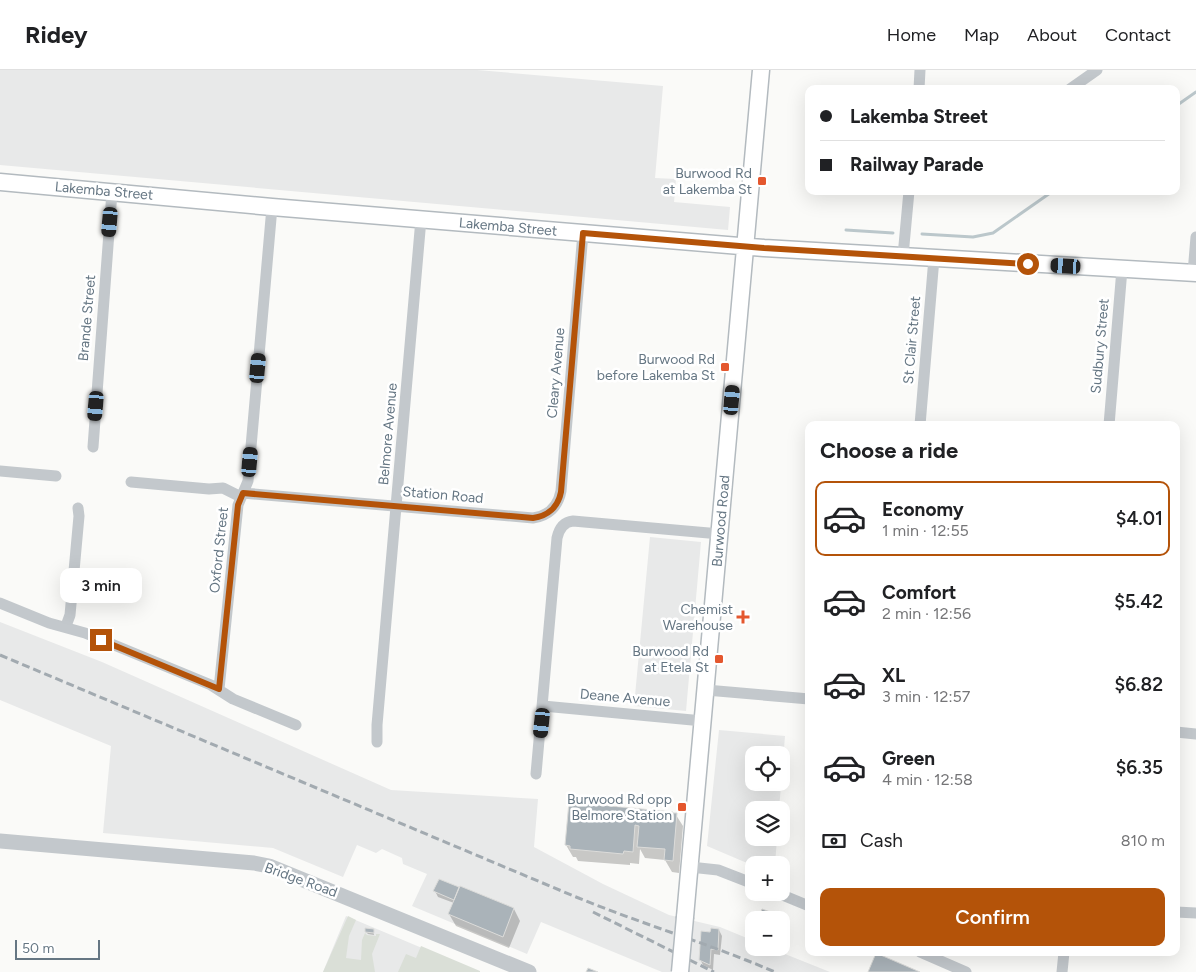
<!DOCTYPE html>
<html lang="en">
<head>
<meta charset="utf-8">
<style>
	:root { --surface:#fff; --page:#f2f2f2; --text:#202124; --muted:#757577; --line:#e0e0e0; --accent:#b45309 }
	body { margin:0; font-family:Figtree,sans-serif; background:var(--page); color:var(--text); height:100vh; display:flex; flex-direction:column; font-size:19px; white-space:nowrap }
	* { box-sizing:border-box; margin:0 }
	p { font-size:16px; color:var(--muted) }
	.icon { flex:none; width:28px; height:28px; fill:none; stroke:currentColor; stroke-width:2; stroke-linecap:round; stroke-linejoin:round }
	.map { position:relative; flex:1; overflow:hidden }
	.drawer { position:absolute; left:805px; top:351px; width:375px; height:535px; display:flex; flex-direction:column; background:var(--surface); border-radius:10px; box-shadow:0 5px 20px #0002 }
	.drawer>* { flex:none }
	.banner { position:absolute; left:805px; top:15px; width:375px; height:110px; border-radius:10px; box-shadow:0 5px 20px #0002; display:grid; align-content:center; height:110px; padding:0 15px; background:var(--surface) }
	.buttons { position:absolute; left:745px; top:676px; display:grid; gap:10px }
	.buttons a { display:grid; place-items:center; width:45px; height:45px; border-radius:10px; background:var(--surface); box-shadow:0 5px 20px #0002; font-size:25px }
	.scale { position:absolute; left:15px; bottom:12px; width:85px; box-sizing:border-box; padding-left:5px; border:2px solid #657683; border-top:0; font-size:14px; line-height:18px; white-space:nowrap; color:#657683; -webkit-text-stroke:4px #fff; paint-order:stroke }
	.end { position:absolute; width:22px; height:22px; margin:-11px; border:6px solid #b45309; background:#fff; box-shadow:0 0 0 2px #fff }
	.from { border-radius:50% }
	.bubble { position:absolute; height:35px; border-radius:10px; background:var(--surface); box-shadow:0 5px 20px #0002; font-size:16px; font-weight:600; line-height:35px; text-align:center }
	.car { position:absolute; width:15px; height:30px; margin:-15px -8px; border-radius:6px; box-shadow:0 0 4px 1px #0007; background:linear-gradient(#222 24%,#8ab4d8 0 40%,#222 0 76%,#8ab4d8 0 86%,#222 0) }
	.banner b { display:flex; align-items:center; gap:18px; height:48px; font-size:19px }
	.banner b+b { border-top:1px solid var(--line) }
	.banner i { width:12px; height:12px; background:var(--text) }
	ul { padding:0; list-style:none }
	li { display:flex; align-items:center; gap:15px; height:75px; margin:0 10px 8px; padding:0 5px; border:2px solid transparent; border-radius:10px }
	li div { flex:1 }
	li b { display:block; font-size:19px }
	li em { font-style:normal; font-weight:600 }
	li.selected { border-color:var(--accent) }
	li>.icon { width:45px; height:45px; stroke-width:1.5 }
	h2 { padding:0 15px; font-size:22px; line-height:60px }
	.pay { display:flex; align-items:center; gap:12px; height:55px; padding:0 15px; font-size:19px }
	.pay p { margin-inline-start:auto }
	.cta { display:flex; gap:10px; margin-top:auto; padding:10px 15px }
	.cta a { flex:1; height:58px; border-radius:10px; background:var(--accent); color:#fff; font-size:20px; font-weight:600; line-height:58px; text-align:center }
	header { display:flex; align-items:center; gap:30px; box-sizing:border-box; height:70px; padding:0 25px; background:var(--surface); border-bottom:1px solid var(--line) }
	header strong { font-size:24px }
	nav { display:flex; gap:28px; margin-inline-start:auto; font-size:18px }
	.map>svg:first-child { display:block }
	.built { fill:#e8e9e9; fill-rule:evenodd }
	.green { fill:#dadfd7 }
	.shadow { fill:#0003 }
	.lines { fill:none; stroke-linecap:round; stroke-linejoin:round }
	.stream { stroke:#bbc7cb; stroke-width:3 }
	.building { fill:#aab3b9; stroke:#dcdcda }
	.secondary-casing { stroke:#b3babf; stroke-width:19 }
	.minor { stroke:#c3c8cc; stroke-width:11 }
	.tertiary { stroke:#c3c8cc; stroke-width:15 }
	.secondary { stroke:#fff; stroke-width:16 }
	.rail { stroke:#a2aab0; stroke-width:3; stroke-dasharray:8 4; stroke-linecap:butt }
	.secondary-bridge-casing { stroke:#b3babf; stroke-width:19; stroke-linecap:butt }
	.secondary-bridge { stroke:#fff; stroke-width:16 }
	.route { stroke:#b45309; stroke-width:6 }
	.poi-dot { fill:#e4572e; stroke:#fff; stroke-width:2 }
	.labels { text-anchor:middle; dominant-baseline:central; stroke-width:5; stroke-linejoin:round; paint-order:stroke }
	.poi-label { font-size:14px; fill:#657683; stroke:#fff; text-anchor:end }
	.street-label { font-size:14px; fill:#657683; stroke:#fff }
</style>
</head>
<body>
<header>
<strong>Ridey</strong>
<nav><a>Home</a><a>Map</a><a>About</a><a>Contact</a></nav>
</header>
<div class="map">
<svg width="1196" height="902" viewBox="0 0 1196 902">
	<rect width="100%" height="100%" fill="#fafaf8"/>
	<path class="built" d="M0 0H477L663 16 655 108 676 109 674 132 730 137 728 160 0 95Z
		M650 467 701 472 686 641 634 636Z
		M0 552 102 592 391 720 538 729 534 777 603 814 669 845 720 857 754 871V878H770L830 902H662L541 852 527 884 412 836 427 804 403 794 402 788 382 779 376 783 357 775 343 807 273 778 103 763 111 676 0 630Z
		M719 660 785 666 779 740H754V768H777L775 795 754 796 707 776ZM754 685H781V712H754Z
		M346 846 479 902H323Z"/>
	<path class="green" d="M348 846 356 850 349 866 346 888 361 890 362 870 365 863 367 865 376 866V864H380L372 884 375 902H323Z
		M421 876 480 901V902H398L406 884 416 888Z"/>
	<path class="shadow" d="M570 733 676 745 683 756 679 803 672 802 665 790 645 788 640 779 639 794 630 793V795L578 791 576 787H573L566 775Z
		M461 817 514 839 520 851 509 878 456 856 449 844 454 833 438 827 435 821 458 818 460 820Z
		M772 844 773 846 772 850 763 847 761 845Z
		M373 860 374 865 368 864 366 862Z
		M719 860 722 866 720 885 714 884 713 900 703 895 700 889Z"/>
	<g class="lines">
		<path class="stream" d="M1176 36 1196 22
			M846 160 893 163
			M922 164 973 167 993 163 1053 121"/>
	</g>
	<path class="building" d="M569 732 673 742V743H677L673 791 664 790 665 779 637 777 639 756 635 755 633 782 624 781 623 784 570 779V776L565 775Z
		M439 809 459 817 454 830 433 821Z
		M460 816 514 838 503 867 448 844Z
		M762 839 773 843 770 849 760 845Z
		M365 858 374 859V863L365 862Z
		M711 858 719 859 718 880 711 879 710 895 699 890 701 861 710 862Z
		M876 883 920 902H868Z
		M588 898 598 902H586Z"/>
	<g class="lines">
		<g class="secondary-casing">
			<path id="secondary" d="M0 112 272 137 764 178 1196 203
				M685 847 761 0"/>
		</g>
		<path class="minor" d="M919 19 920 0
			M1070 19 1097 0
			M903 186 909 121
			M1193 203 1196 167
			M920 355 934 188
			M1109 355 1122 199
			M93 377 112 122
			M0 401 56 406
			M131 412 209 419 223 418 241 427
			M243 423 533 448C548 446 558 437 561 421L583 163
			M0 533 49 553 85 563 211 615 233 629 296 655
			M66 556 70 545 79 446 78 438
			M219 619 238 435 248 411 272 137
			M706 620 809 629
			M543 636 703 651
			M1176 662 1196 664
			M377 672V655L421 149
			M536 704 557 468C559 459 563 452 573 451L720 464
			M690 797 718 800 754 814
			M775 822 809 836
			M1176 842 1196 843
			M920 882 966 902
			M1062 902 1064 882"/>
		<path class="tertiary" d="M0 771 254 793 269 796 529 902"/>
		<use href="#secondary" class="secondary"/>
		<path class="rail" d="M0 585 576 827C642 854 710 874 775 902
			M593 842 714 902"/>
		<g class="secondary-bridge-casing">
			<path id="secondary-bridge" d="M680 902 685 847"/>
		</g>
		<use href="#secondary-bridge" class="secondary-bridge"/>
	</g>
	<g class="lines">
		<path class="route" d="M101 570 219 619 238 435 243 423 533 448C548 446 558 437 561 422L583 163 764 178 1028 194"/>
	</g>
	<g class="poi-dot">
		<rect x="757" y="106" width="10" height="10" rx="2.5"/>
		<rect x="720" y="292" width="10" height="10" rx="2.5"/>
		<path d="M740.5 539.5h5v5h5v5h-5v5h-5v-5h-5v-5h5z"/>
		<rect x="714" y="584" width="10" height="10" rx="2.5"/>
		<rect x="677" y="732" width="10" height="10" rx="2.5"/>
	</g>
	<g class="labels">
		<g class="poi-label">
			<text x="752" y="103">Burwood Rd<tspan x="752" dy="16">at Lakemba St</tspan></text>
			<text x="715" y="289">Burwood Rd<tspan x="715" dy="16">before Lakemba St</tspan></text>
			<text x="733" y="539">Chemist<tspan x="733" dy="16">Warehouse</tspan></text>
			<text x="709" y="581">Burwood Rd<tspan x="709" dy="16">at Etela St</tspan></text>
			<text x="672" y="729">Burwood Rd opp<tspan x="672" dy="16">Belmore Station</tspan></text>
		</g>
		<g class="street-label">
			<text transform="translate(104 121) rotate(5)">Lakemba Street</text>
			<text transform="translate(508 157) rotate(5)">Lakemba Street</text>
			<text transform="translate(87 248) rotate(-85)">Brande Street</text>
			<text transform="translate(912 270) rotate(-85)">St Clair Street</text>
			<text transform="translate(1100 276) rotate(-85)">Sudbury Street</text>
			<text transform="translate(556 303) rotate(-85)">Cleary Avenue</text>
			<text transform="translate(388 364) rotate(-85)">Belmore Avenue</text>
			<text transform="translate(443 425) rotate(5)">Station Road</text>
			<text transform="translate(721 451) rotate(-85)">Burwood Road</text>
			<text transform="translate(219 480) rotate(-84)">Oxford Street</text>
			<text transform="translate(625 628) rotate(5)">Deane Avenue</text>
			<text transform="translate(301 810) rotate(20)">Bridge Road</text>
		</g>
	</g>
</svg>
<div class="buttons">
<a><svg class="icon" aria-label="locate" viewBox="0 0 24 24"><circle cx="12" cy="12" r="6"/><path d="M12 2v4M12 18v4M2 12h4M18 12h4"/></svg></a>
<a><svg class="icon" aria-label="layers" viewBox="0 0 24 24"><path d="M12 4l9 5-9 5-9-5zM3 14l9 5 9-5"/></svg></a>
<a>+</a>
<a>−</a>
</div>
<div class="scale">50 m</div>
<i class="end from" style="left:1028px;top:194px"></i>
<i class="end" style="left:101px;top:570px"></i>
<div class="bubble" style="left:60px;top:498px;width:82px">3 min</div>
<i class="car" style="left:110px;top:152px;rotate:185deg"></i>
<i class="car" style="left:1066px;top:196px;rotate:273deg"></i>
<i class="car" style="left:258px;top:298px;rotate:5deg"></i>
<i class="car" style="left:732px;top:330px;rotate:5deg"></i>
<i class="car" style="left:96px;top:336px;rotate:185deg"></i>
<i class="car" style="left:250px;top:392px;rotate:5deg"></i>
<i class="car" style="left:542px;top:653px;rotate:186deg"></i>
<div class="banner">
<b><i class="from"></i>Lakemba Street</b>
<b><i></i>Railway Parade</b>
</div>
<section class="drawer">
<h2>Choose a ride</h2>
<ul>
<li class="selected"><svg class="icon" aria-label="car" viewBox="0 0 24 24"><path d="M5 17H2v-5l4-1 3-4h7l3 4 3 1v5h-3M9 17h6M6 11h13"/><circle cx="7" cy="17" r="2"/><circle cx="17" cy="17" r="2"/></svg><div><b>Economy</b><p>1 min · 12:55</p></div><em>$4.01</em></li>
<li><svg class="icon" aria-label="car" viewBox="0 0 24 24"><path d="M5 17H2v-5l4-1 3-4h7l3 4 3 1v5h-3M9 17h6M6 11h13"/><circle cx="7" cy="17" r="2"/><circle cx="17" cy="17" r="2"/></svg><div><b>Comfort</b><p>2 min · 12:56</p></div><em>$5.42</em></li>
<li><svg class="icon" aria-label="car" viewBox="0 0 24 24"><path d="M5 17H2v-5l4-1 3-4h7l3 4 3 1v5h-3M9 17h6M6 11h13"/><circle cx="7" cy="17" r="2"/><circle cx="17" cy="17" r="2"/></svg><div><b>XL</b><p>3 min · 12:57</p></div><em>$6.82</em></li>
<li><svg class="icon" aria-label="car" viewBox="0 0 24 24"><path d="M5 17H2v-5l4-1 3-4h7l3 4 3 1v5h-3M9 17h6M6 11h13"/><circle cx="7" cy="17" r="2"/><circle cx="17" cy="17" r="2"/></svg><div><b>Green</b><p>4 min · 12:58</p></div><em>$6.35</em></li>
</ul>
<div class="pay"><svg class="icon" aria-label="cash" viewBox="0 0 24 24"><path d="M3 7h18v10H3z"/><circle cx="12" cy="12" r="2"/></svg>Cash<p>810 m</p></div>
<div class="cta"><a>Confirm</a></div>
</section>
</div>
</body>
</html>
